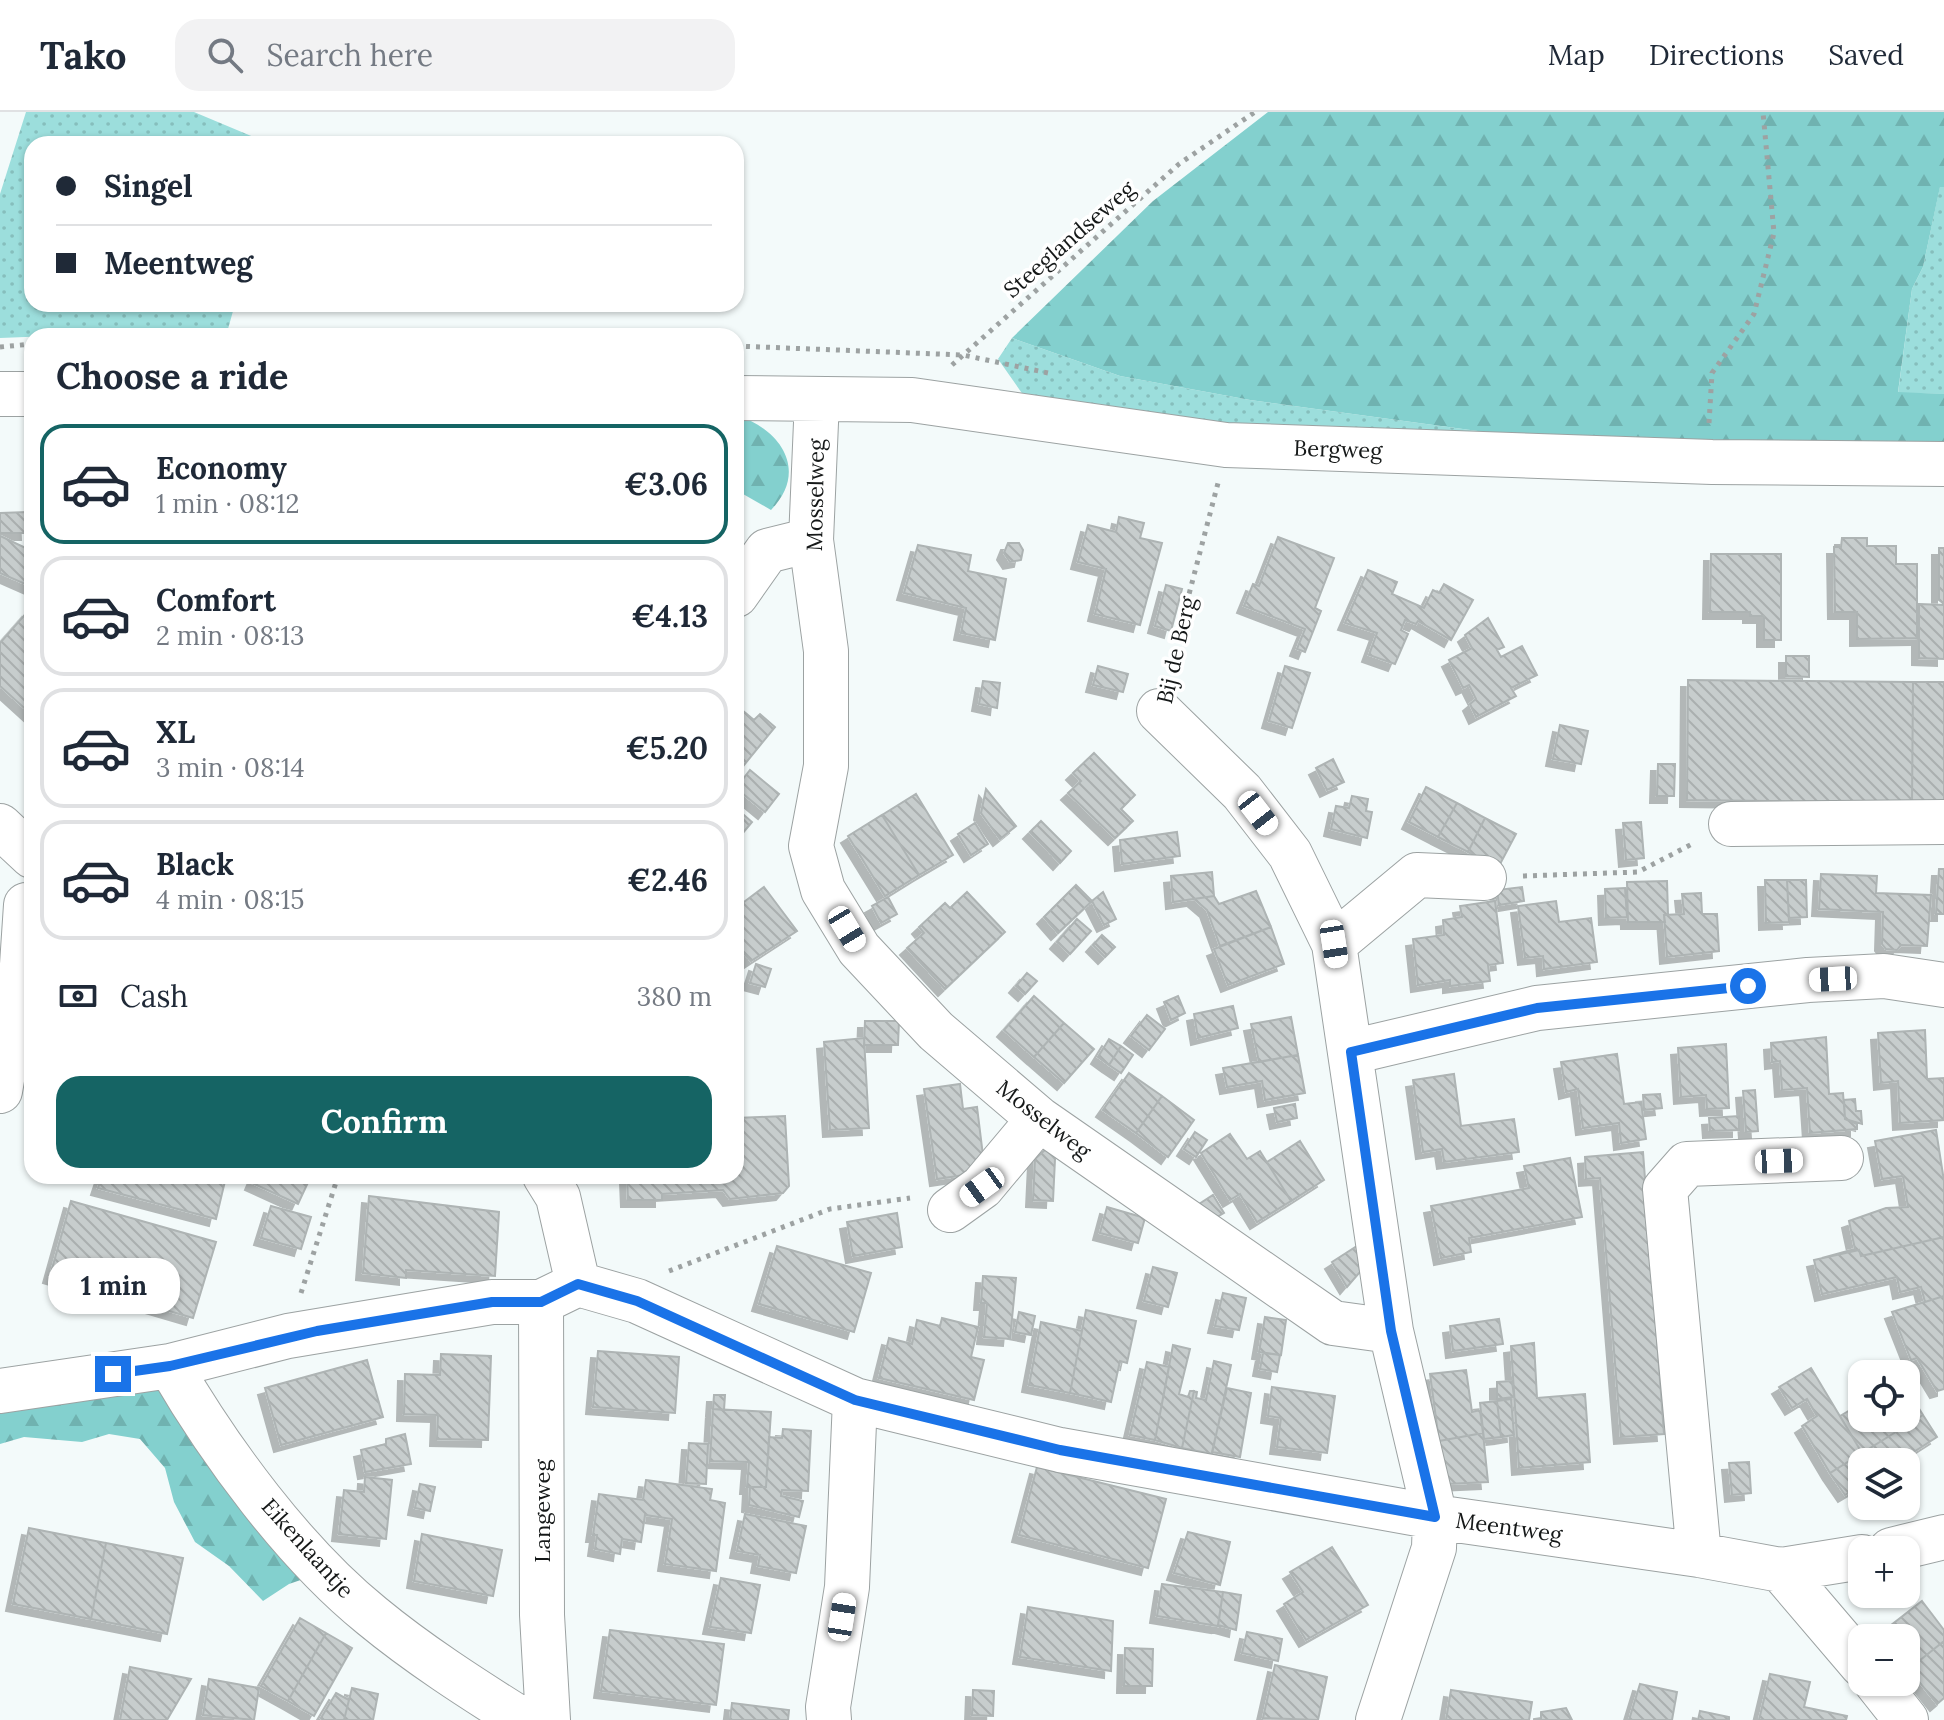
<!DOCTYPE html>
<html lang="en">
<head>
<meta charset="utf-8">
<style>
	:root { --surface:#fff; --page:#f2f2f3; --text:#1f2937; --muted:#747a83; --line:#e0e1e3; --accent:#156464 }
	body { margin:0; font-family:Lora,serif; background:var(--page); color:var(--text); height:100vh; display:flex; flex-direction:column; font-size:30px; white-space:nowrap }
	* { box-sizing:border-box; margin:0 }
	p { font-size:26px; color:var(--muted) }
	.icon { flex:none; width:44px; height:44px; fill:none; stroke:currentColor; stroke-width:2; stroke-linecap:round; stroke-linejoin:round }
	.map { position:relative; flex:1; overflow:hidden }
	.details { position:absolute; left:24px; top:216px; width:720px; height:856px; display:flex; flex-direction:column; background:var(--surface); border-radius:24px; box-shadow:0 2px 6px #0004 }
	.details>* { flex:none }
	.top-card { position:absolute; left:24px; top:24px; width:720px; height:176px; border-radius:24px; box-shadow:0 2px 6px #0004; display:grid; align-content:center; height:176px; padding:0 32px; background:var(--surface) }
	.controls { position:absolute; left:1848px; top:1248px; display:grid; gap:16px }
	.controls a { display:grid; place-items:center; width:72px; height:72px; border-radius:16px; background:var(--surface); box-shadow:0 2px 6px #0004; font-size:40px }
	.end { position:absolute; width:36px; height:36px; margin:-18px; border:10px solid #1a73e8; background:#fff; box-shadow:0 0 0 4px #fff }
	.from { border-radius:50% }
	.bubble { position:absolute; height:56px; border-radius:24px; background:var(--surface); box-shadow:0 2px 6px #0004; font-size:26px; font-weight:800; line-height:56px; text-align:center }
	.car { position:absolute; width:24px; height:48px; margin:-24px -12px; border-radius:10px; box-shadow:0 0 6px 2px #0007; background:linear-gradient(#fff 24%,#345 0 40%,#fff 0 76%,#345 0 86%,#fff 0) }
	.top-card b { display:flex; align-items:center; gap:28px; height:76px; font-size:30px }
	.top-card b+b { border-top:2px solid var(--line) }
	.top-card i { width:20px; height:20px; background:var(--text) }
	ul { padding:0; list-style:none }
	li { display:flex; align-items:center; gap:24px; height:120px; margin:0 16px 12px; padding:0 16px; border:4px solid var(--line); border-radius:24px }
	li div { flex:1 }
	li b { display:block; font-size:30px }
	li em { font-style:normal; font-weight:800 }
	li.active { border-color:var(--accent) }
	li>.icon { width:72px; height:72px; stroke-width:1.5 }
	h2 { padding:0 32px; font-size:36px; line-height:96px }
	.pay { display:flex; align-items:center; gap:20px; height:88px; padding:0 32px; font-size:30px }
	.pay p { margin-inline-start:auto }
	.action { display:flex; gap:16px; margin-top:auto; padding:16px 32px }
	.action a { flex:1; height:92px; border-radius:24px; background:var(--accent); color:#fff; font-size:32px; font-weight:800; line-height:92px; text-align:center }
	header { display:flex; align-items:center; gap:48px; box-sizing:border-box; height:112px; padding:0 40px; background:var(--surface); border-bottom:2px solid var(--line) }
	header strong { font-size:38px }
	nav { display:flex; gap:44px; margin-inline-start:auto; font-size:28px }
	.search { width:560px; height:72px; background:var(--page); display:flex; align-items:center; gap:20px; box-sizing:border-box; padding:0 28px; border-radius:24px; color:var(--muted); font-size:30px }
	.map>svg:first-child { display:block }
	.grass { fill:url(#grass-dots) }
	.forest { fill:url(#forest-firs) }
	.building { fill:url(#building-back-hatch); stroke:#aeb4b4; stroke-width:2; filter:url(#shadow) }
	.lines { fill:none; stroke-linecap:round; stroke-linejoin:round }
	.minor-casing { stroke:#9ca2a2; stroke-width:46 }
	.path { stroke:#9da2a2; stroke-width:5; stroke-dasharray:4 6; stroke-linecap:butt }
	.minor { stroke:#fff; stroke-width:44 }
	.route { stroke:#1a73e8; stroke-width:10 }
	.labels { text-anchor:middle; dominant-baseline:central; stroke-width:7; stroke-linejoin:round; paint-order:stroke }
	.street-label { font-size:22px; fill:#151818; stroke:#fff }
</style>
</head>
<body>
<header>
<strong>Tako</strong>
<div class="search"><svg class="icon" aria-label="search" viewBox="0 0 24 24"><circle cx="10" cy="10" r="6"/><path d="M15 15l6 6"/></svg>Search here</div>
<nav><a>Map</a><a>Directions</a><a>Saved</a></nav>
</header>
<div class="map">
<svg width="1944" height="1608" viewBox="0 0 1944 1608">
	<defs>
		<pattern id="grass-dots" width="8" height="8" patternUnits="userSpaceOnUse" patternTransform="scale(2)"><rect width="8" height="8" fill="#9cdedc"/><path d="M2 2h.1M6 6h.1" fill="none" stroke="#86bebc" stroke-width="1.8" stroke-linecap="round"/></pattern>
		<pattern id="forest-firs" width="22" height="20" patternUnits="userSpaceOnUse" patternTransform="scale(2)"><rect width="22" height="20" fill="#83d0ce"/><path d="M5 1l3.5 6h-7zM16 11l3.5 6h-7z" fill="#70b2b0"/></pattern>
		<pattern id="building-back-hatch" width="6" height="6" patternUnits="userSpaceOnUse" patternTransform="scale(2)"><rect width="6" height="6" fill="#c7cdcd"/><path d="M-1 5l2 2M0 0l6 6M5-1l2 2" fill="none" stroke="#aaafaf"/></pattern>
		<filter id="shadow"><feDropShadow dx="-7" dy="7" stdDeviation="0" flood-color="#0004"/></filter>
	</defs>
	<rect width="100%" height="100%" fill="#f3fafa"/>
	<path class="grass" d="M26 0H194L270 32H32V192H235L228 217 0 226V82Z
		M1940 74 1944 75V282L1898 281 1912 177 1923 155Z
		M1012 226 1120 264 1250 288 1507 323 1358 327 1026 287 998 247Z"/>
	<path class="forest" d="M1268 0H1944V75H1940L1923 155 1912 177 1898 280 1944 282V333L1507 323 1250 288 1120 264 1012 226 1153 89Z
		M736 303C781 317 809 359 771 398L736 378Z
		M171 1273 321 1461 289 1472 263 1489 229 1454 195 1430 174 1390 165 1356 140 1327 109 1322 82 1330 24 1325 0 1332V1299Z"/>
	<path class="building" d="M27 400 28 421H0V401Z
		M1119 405 1144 411 1140 426 1162 431 1140 513 1095 502 1106 457 1078 450 1088 413 1116 420Z
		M0 424 32 439V475L0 461Z
		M1278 425 1334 446 1315 496 1321 499 1305 540 1297 537 1305 517 1244 494 1253 472 1259 474Z
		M1842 426H1867V434H1896V452H1917V526L1857 527V500H1835L1834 435H1841Z
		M1008 431H1019L1023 438 1021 448 1010 450 1004 441Z
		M918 433 971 443 968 459 1006 467 995 528 961 521 966 496 904 481Z
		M1939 436H1944V492L1939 488Z
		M1711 442H1781V528H1764V504H1750V500H1710Z
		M1368 458 1397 470 1392 482 1424 496 1433 478 1439 481 1444 472 1473 488 1451 528 1418 509 1416 512 1405 508 1401 518 1408 522 1395 552 1369 543 1377 521 1345 511Z
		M1166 473 1182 477 1171 519 1155 514Z
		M1919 492 1944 493V547L1919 546Z
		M29 498 32 501V603L0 574V531Z
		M1488 506 1504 535 1497 538 1501 545 1522 534 1537 563 1511 576 1516 584 1476 605 1470 592 1476 587 1469 573 1463 576 1449 548 1472 536 1465 523Z
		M1786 544H1809V565L1786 564Z
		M1098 554 1128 562 1123 580 1093 573Z
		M1285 554 1310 561 1292 616 1269 609Z
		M1688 568 1913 570 1912 691 1687 688Z
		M983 569 1000 571 997 596 979 592Z
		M1913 570H1944V691H1912Z
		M736 593 754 608 760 602 775 615 740 658 736 654Z
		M1560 613 1588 619 1581 652 1553 647Z
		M1094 641 1135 683 1121 697 1133 709 1115 726 1068 681 1081 669 1073 661Z
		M1333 647 1344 670 1327 678 1316 656Z
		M1658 652H1675L1674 684H1657Z
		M750 658 779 682 765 700 736 676Z
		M1426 675 1457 691 1438 725 1409 710Z
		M986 677 1016 714 1000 727 981 701Z
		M916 682 953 743 919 763 882 703Z
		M1352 684 1368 687 1366 699 1372 700 1367 726 1331 717 1336 694 1349 696Z
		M1457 691 1485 706 1468 740 1438 725Z
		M736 696 752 710 737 728H736Z
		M882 703 919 763 885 784 848 724Z
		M1485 706 1516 722 1498 756 1468 740Z
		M1041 709 1071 739 1060 751 1030 720Z
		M1641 710 1644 746 1626 748 1623 711Z
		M975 711 988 732 971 743 958 722Z
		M1177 720 1180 744 1122 752 1120 728Z
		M1939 757H1944V802H1936Z
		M1212 760 1214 784 1173 790 1171 764Z
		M1821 762 1877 764 1876 781 1931 783 1927 834 1901 833 1897 838 1886 837 1882 832 1883 800 1819 797Z
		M1765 768H1787L1789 810 1766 811Z
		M1787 768H1806L1807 805 1789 806Z
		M1667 769 1668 803H1664L1665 810H1628L1627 770Z
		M1076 773 1092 789 1058 821 1044 805Z
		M764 775 797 819 751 849 736 833V796Z
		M1522 775 1524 789 1499 793 1497 778Z
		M1625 776 1627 805 1606 806 1605 777Z
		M1256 779 1271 815 1220 834 1207 798 1194 787 1214 784 1219 792Z
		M967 780 1005 820 945 877 907 836 924 821 919 815 945 791 950 796Z
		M1103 780 1116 807 1104 813 1092 789Z
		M1701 781 1702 802H1717L1719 839 1667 845 1664 803 1684 802 1682 782Z
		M888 785 897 802 881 811 872 794Z
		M1495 789 1503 851 1488 853 1490 869 1450 874V868L1418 873 1413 827 1444 823 1443 808 1462 805 1460 794Z
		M1556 789 1559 810 1591 806 1597 850 1544 857 1543 844 1525 846 1518 794Z
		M1077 807 1091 819 1070 842 1057 830Z
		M1271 815 1284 852 1228 873 1214 837Z
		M1102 823 1115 835 1105 845 1093 833Z
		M756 852 771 857 765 875 750 871Z
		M1027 861 1037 869 1025 882 1016 874Z
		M1034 884 1064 911 1034 945 1004 918Z
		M1178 884 1185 901 1171 908 1164 890Z
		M1233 894 1238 916 1198 926 1194 902Z
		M1147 903 1165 917 1149 938 1131 924Z
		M1291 905 1298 943 1259 950 1251 912Z
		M865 909H899L898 933H864Z
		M1064 911 1094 937 1064 971 1034 945Z
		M1925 918 1927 967 1944 966V1008L1900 1011 1898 969 1881 971 1878 921Z
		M1826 925 1829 982 1843 981 1845 1007 1857 1012V1017L1810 1021 1807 976 1782 978 1780 949 1772 950 1771 931Z
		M864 926 869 1016 830 1018 824 930Z
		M1109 927 1121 934 1109 953 1098 945Z
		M1726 932 1729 996 1707 997 1706 983 1681 985 1678 936Z
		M1121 934 1133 943 1121 961 1109 953Z
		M1617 942 1624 992 1641 990 1646 1027 1621 1031 1619 1011 1583 1016 1578 977 1566 980 1561 950Z
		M1298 943 1305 981 1265 988 1262 969 1227 975 1223 956Z
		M1129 961 1162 984 1136 1021 1103 998Z
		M1454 962 1461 1014 1514 1007 1519 1040 1444 1050 1442 1037 1423 1040 1413 968Z
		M960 972 963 997 977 995 985 1060 937 1067 924 977Z
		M1755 978 1758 1019 1746 1020 1743 979Z
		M1660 982 1662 996 1644 998 1643 983Z
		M1162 984 1194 1008 1168 1045 1136 1021Z
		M1855 987 1856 999H1861L1862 1012 1845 1007 1844 988Z
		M1295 992 1297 1006 1277 1010 1274 996Z
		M785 1004 789 1074 783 1081 730 1087 723 1078 662 1082V1088H628L627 1064H736V1006Z
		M1739 1004V1018L1710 1019 1709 1006Z
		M1936 1018 1944 1069V1125L1861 1144 1859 1138 1822 1146 1855 1137 1849 1109 1886 1096 1908 1095 1903 1064 1882 1067 1875 1029Z
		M1195 1020 1207 1028 1196 1045 1184 1037Z
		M1230 1022 1247 1047 1260 1039 1291 1089 1257 1110 1240 1082 1230 1088 1201 1041Z
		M1300 1029 1324 1068 1291 1089 1267 1050Z
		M1046 1037 1055 1047 1053 1089 1033 1088 1035 1047Z
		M1643 1040 1664 1322 1621 1325 1600 1066 1586 1067 1585 1045Z
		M1570 1046 1582 1105 1469 1126 1471 1140 1441 1146 1431 1094 1529 1076 1524 1054Z
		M102 1064H204L225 1069 216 1107 98 1076Z
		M255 1064H311L298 1092 252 1071Z
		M1213 1083 1224 1101 1210 1109 1199 1092Z
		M369 1084 499 1100 495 1164 406 1158V1166L363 1161Z
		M71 1089 216 1130 193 1206 50 1164Z
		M271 1094 311 1105 301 1137 261 1126Z
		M1107 1095 1145 1106 1138 1131 1100 1121Z
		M897 1101 902 1135 853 1144 847 1110Z
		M1944 1125V1184L1925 1190 1921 1175 1900 1180 1897 1165 1822 1182 1814 1148 1859 1138 1861 1144Z
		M777 1134 871 1161 854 1220 759 1192Z
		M1357 1134 1360 1160 1347 1175 1332 1150Z
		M1153 1155 1177 1161 1168 1195 1144 1189Z
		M983 1164 1016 1166 1010 1227 984 1225 987 1191H981Z
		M1223 1181 1246 1186 1239 1218 1215 1214Z
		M1944 1184V1277L1937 1279 1917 1246 1911 1248 1892 1200Z
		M1086 1198 1136 1209 1127 1251 1120 1249 1111 1290 1070 1281Z
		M1019 1200 1035 1204 1031 1223 1015 1220Z
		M1265 1205 1286 1208 1281 1243 1259 1240Z
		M942 1206 978 1215 971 1245 984 1248 974 1288 879 1266 889 1226 912 1232 917 1208 940 1214Z
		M1499 1207 1503 1232 1453 1239 1450 1214Z
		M1041 1210 1082 1219 1070 1281 1029 1273Z
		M1534 1231 1537 1286 1585 1282 1590 1350 1519 1356 1511 1234Z
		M1173 1233 1190 1237 1179 1282 1188 1285 1190 1279H1194L1182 1336 1155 1328Z
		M598 1239 679 1245 675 1301 593 1295Z
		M1263 1241 1280 1243 1277 1260 1260 1257Z
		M441 1242 491 1244 488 1328 437 1327 438 1303 404 1302 405 1262 440 1263Z
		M367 1248 383 1305 281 1333 265 1276Z
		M1214 1249 1231 1253 1212 1342 1182 1336 1194 1279 1197 1280 1196 1286 1206 1288Z
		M1147 1250 1169 1255 1155 1328 1130 1323Z
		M1811 1256 1862 1341 1830 1361 1802 1314 1817 1304 1807 1287 1792 1296 1779 1275Z
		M1466 1258 1472 1300 1480 1298 1483 1321 1439 1329 1430 1262Z
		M1512 1269 1514 1285 1497 1287V1270Z
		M1272 1275 1335 1284 1327 1341 1277 1335 1281 1306 1268 1304Z
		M1227 1276 1251 1281 1240 1345 1212 1340Z
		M1906 1276 1923 1303 1862 1341 1840 1304 1862 1291V1306H1906Z
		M714 1283H725L724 1298 713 1297Z
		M1511 1287 1514 1323 1501 1325 1497 1289Z
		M1497 1289 1501 1325 1484 1327 1480 1291Z
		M713 1297 771 1300 766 1375H747L749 1350 710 1349Z
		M1923 1303 1937 1325 1898 1350H1862V1373L1845 1383 1830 1361Z
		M783 1317 811 1319 808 1379 782 1378 781 1384 803 1389 799 1405 749 1393 750 1375H766L769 1325 782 1326Z
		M1483 1321 1488 1370 1446 1372 1439 1329Z
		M405 1322 411 1352 365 1360 361 1338 386 1332V1327Z
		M689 1331 708 1332 706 1372 686 1371Z
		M1749 1350 1751 1381 1732 1383 1729 1351Z
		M1037 1355 1166 1387 1148 1456 1019 1423Z
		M365 1365 392 1368 386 1427 339 1422 344 1378 364 1380Z
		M646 1368 712 1377 710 1388 725 1391 716 1459 665 1452 672 1407 645 1403 641 1430 622 1427 620 1442 595 1437 597 1423H593L599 1382 643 1388Z
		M420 1372 435 1375 430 1399 415 1396Z
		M745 1402 806 1414 796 1461 758 1454 760 1443 737 1439Z
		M29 1416 106 1431 91 1507 13 1492Z
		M1188 1420 1230 1430 1220 1473 1174 1461Z
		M422 1422 502 1438 493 1484 414 1469Z
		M106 1431 183 1446 167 1522 91 1507Z
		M1332 1435 1368 1493 1306 1528 1284 1492 1303 1480 1290 1460Z
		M721 1466 760 1473 751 1521 710 1515Z
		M1162 1472 1223 1480 1218 1514 1157 1504Z
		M1223 1480 1241 1483 1236 1518 1218 1513Z
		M1922 1489 1944 1518V1529L1909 1557 1906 1526H1885L1881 1521Z
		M1028 1495 1113 1509 1111 1559 1020 1545Z
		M300 1506 326 1521 288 1589 261 1574Z
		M610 1518 724 1532 716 1593 601 1579Z
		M1247 1520 1282 1527 1278 1549 1242 1541Z
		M326 1521 352 1536 314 1604 288 1589Z
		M1944 1529V1586L1937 1592 1909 1557Z
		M1125 1536 1153 1537 1152 1574H1124Z
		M1275 1553 1327 1565 1318 1608 1263 1606Z
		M130 1555 191 1567 167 1608H120Z
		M1770 1562 1810 1570 1804 1595 1847 1604 1846 1608H1759Z
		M209 1567 259 1576 254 1608 203 1603Z
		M1640 1572 1677 1580 1672 1608H1629Z
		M352 1576 378 1582 373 1608H344Z
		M973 1578 994 1579 993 1604 972 1603Z
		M1451 1578 1532 1590 1529 1608H1446Z
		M336 1581 349 1588 344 1608H323L321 1606Z
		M732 1591 789 1598 788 1608H730Z
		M1566 1596 1572 1608H1541V1600Z
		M1700 1599 1729 1605V1608H1698Z"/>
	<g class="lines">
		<g class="minor-casing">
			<path id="minor" d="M0 282H32
				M736 286 912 288 1226 333 1712 350 1944 352
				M817 287 811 428 826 539V654L811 734 823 778 859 837 936 919 1039 1007 1333 1211 1391 1219 1435 1405 1434 1436 1378 1608
				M736 483 767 439 811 428
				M1159 599 1242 680 1290 742 1334 832 1391 1219
				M1731 712 1944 710
				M0 714 32 744
				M1334 832 1417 763 1484 766
				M1351 940 1537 896 1808 868 1884 864 1944 873
				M0 979 22 853 26 793
				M545 1064 558 1085 578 1172
				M950 1098 982 1075 1039 1007
				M541 1190 542 1503 548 1608
				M170 1254C220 1340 294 1441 372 1504 418 1542 471 1576 522 1608
				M0 1279 170 1254 288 1224 492 1190H541L578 1172 637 1189 855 1288 1060 1338 1435 1405 1699 1443 1781 1458 1862 1445
				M1891 1438 1944 1425
				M1699 1443 1665 1077 1687 1052 1841 1046
				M1781 1458 1862 1553
				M1876 1570 1906 1608
				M829 1608 828 1595 847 1475 855 1288"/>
		</g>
		<path class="path" d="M308 224H371
			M736 234 963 243 1053 262
			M0 235 32 232
			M952 253 1179 52 1255 0
			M1709 311 1712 261 1754 202 1774 121 1763 0
			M1169 559 1218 371
			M1523 764 1638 760 1694 731
			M669 1159 830 1097 910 1086
			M301 1181 338 1064"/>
		<use href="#minor" class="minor"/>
	</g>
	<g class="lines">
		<path class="route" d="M113 1262 170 1254 317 1219 492 1190H541L578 1172 637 1189 855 1288 1060 1338 1435 1405 1391 1219 1351 940 1537 896 1748 874"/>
	</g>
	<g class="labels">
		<g class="street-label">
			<text transform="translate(1069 127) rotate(-41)">Steeglandseweg</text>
			<text transform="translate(1338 337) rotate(2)">Bergweg</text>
			<text transform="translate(815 383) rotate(-89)">Mosselweg</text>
			<text transform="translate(1176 538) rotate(-77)">Bij de Berg</text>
			<text transform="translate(1044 1007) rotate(38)">Mosselweg</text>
			<text transform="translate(542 1399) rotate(-90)">Langeweg</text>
			<text transform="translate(1509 1415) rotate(8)">Meentweg</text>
			<text transform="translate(308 1436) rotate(48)">Eikenlaantje</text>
		</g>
	</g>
</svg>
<div class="controls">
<a><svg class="icon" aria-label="locate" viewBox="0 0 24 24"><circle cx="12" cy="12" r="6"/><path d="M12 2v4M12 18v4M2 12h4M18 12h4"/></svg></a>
<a><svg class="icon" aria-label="layers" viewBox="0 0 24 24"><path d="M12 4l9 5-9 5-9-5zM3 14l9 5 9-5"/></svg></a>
<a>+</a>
<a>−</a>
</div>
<i class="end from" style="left:1748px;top:874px"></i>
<i class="end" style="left:113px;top:1262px"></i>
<div class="bubble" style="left:48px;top:1146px;width:132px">1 min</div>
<i class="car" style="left:1258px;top:701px;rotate:142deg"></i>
<i class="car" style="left:847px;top:817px;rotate:149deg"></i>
<i class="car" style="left:1334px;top:832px;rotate:171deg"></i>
<i class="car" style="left:1833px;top:867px;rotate:267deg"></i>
<i class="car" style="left:1779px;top:1049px;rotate:88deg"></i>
<i class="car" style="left:982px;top:1075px;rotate:234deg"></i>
<i class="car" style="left:842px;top:1505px;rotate:9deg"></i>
<div class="top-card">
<b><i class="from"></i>Singel</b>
<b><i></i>Meentweg</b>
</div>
<section class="details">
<h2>Choose a ride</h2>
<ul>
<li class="active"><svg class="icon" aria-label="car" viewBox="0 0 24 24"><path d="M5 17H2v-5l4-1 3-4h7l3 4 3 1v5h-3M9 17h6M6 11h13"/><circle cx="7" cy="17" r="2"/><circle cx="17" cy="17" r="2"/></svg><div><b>Economy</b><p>1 min · 08:12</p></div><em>€3.06</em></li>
<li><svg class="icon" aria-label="car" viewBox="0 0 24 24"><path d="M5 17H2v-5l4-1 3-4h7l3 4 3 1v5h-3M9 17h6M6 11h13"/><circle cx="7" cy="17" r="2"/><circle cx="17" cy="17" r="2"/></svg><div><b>Comfort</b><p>2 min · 08:13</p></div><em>€4.13</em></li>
<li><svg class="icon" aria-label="car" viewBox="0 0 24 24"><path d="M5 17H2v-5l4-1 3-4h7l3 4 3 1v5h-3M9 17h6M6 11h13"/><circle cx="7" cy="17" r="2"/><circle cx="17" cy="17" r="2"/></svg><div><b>XL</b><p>3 min · 08:14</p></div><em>€5.20</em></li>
<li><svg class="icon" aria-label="car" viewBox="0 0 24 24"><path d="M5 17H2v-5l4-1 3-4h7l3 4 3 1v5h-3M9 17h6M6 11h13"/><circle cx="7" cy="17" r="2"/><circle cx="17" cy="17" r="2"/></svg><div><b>Black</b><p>4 min · 08:15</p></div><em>€2.46</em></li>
</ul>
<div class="pay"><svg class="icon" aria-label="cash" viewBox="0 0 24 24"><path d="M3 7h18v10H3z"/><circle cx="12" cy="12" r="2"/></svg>Cash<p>380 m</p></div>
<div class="action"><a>Confirm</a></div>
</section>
</div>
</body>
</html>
